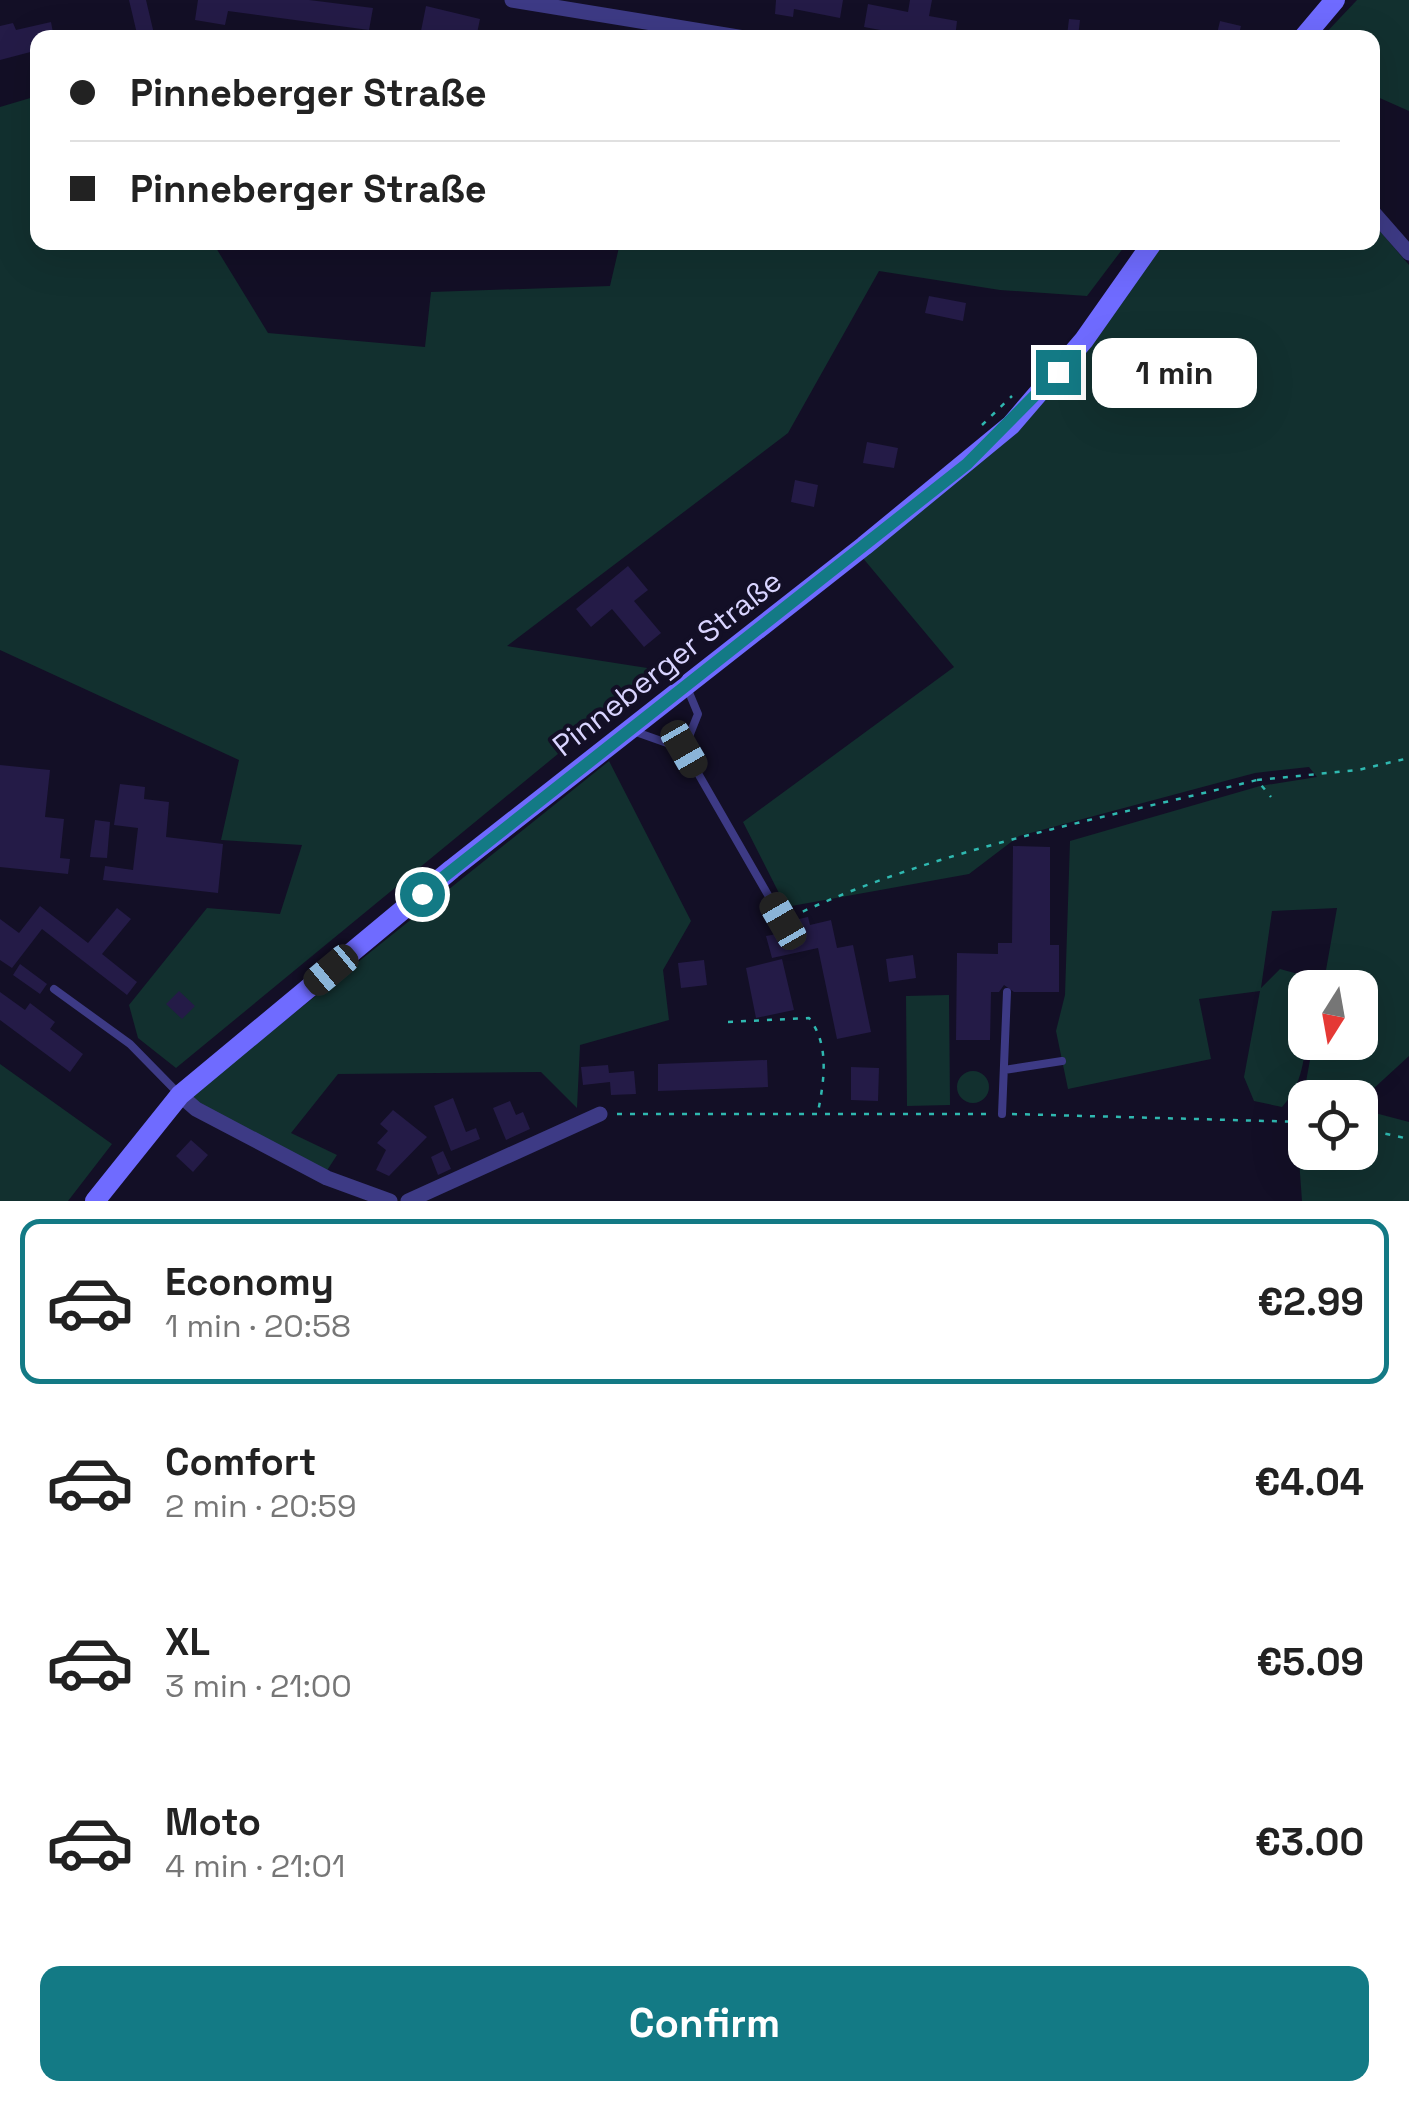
<!DOCTYPE html>
<html lang="en">
<head>
<meta charset="utf-8">
<style>
	:root { --surface:#fff; --page:#f6f6f6; --text:#222; --muted:#767676; --line:#e0e0e0; --accent:#137a85 }
	body { margin:0; font-family:"Space Grotesk",sans-serif; background:var(--page); color:var(--text); height:100vh; display:flex; flex-direction:column; font-size:38px; white-space:nowrap }
	* { box-sizing:border-box; margin:0 }
	p { font-size:32px; color:var(--muted) }
	.icon { flex:none; width:55px; height:55px; fill:none; stroke:currentColor; stroke-width:2; stroke-linecap:round; stroke-linejoin:round }
	.map { position:relative; height:1201px; overflow:hidden }
	.sheet { display:flex; flex-direction:column; background:var(--surface); flex:1 }
	.sheet>* { flex:none }
	.guide { position:absolute; left:30px; top:30px; width:1350px; height:220px; border-radius:20px; box-shadow:0 10px 40px #0002; display:grid; align-content:center; height:220px; padding:0 40px; background:var(--surface) }
	.needle { width:65px; rotate:191deg }
	.fabs { position:absolute; left:1288px; top:970px; display:grid; gap:20px }
	.fabs a { display:grid; place-items:center; width:90px; height:90px; border-radius:20px; background:var(--surface); box-shadow:0 10px 40px #0002; font-size:50px }
	.end { position:absolute; width:45px; height:45px; margin:-22px; border:12px solid #137a85; background:#fff; box-shadow:0 0 0 5px #fff }
	.from { border-radius:50% }
	.bubble { position:absolute; height:70px; border-radius:20px; background:var(--surface); box-shadow:0 10px 40px #0002; font-size:32px; font-weight:700; line-height:70px; text-align:center }
	.car { position:absolute; width:30px; height:60px; margin:-30px -15px; border-radius:12px; box-shadow:0 0 8px 2px #0007; background:linear-gradient(#222 24%,#8ab4d8 0 40%,#222 0 76%,#8ab4d8 0 86%,#222 0) }
	.guide b { display:flex; align-items:center; gap:35px; height:95px; font-size:38px }
	.guide b+b { border-top:2px solid var(--line) }
	.guide i { width:25px; height:25px; background:var(--text) }
	ul { padding:18px 0 0; list-style:none }
	li { display:flex; align-items:center; gap:30px; height:165px; margin:0 20px 15px; padding:0 20px; border:5px solid transparent; border-radius:20px }
	li div { flex:1 }
	li b { display:block; font-size:38px }
	li em { font-style:normal; font-weight:700 }
	li.current { border-color:var(--accent) }
	li>.icon { width:90px; height:90px; stroke-width:1.5 }
	.button { display:flex; gap:20px; margin-top:auto; padding:20px 40px }
	.button a { flex:1; height:115px; border-radius:20px; background:var(--accent); color:#fff; font-size:40px; font-weight:700; line-height:115px; text-align:center }
	.map>svg:first-child { display:block }
	.green { fill:#12302f }
	.building { fill:#241b47 }
	.lines { fill:none; stroke-linecap:round; stroke-linejoin:round }
	.path { stroke:#2fb8b0; stroke-width:2.5; stroke-dasharray:5 8; stroke-linecap:butt }
	.service { stroke:#3d3a85; stroke-width:8 }
	.minor { stroke:#3d3a85; stroke-width:15 }
	.secondary { stroke:#6f6bff; stroke-width:20 }
	.route { stroke:#137a85; stroke-width:12 }
	.labels { text-anchor:middle; dominant-baseline:central; stroke-width:8; stroke-linejoin:round; paint-order:stroke }
	.street-label { font-size:30px; fill:#d9d4ff; stroke:#130f26 }
</style>
</head>
<body>
<div class="map">
<svg width="1409" height="1201" viewBox="0 0 1409 1201">
	<rect width="100%" height="100%" fill="#130f26"/>
	<path class="green" d="M1357 0H1409V111L1373 95 1372 38 1322 37Z
		M37 96 38 242 213 243 268 333 425 347 431 292 610 286 620 243H1127L1087 296 1000 290 879 271 788 433 507 646 660 670 176 1068 138 1038 129 1005 207 908 280 914 302 845 221 840 239 760 0 650V107Z
		M1373 223 1409 265V1056L1360 1101V1098H1305V1152H1360V1109L1409 1122V1201H1302L1297 1132 1313 1043 1360 1042V988L1323 987 1337 908 1272 911 1261 988 1280 969 1309 977 1311 987 1305 988C1305 1028 1312 1075 1282 1107L1254 1101 1244 1077 1260 991 1199 999 1211 1059 1068 1089 1056 1031 1065 995 1070 841 1260 786 1317 777 1309 767 1255 773 1019 836 969 874 786 907 743 822 954 667 862 557 1068 361 1162 243 1372 242Z
		M609 761 691 921 663 970 669 1020 580 1045 577 1108 541 1072 338 1074 291 1133 337 1155 326 1172 187 1099Z
		M949 995 950 1105 907 1106 906 996Z
		M0 1064 112 1144 68 1201H0Z
		M957 1087a16 16 0 1 1 32 0a16 16 0 1 1-32 0Z"/>
	<path class="building" d="M129 0H146L155 38H138Z
		M198 0H309L373 8 369 30 228 11 225 25 195 20Z
		M776 0H843L840 18 794 9 793 17 775 14Z
		M910 0H932L929 16 957 21 955 38H902V34L864 27 868 4 908 12Z
		M426 6 480 19 476 38 421 31Z
		M1069 19 1080 20 1078 37 1067 36Z
		M1220 21 1241 26 1238 38H1216Z
		M51 22 54 38H38V50L0 60V26L13 23 16 30Z
		M929 296 966 303 963 321 925 313Z
		M867 442 898 448 894 468 863 463Z
		M795 480 818 485 814 507 791 502Z
		M628 566 648 590 634 601 661 633 644 647 612 609 591 627 576 609Z
		M0 765 50 770 45 817 64 819 60 858 70 859 68 874 0 867Z
		M120 784 145 787 144 799 169 802 166 837 223 844 218 893 103 880 105 866 133 870 138 828 114 825Z
		M95 820 110 822 107 858 90 857Z
		M1013 846 1050 847V945H1059V992H1014L1004 985 999 992H991L990 1040H956L957 953 998 954V943H1012Z
		M40 906 88 943 117 908 131 919 102 954 137 982 127 995 42 929 12 968 0 960V919L19 933Z
		M808 917 810 925 831 920 837 948 853 945 871 1032 837 1039 818 948 772 958 766 936 788 932 790 921Z
		M913 955 916 978 889 982 886 959Z
		M782 959 794 1010 756 1018 746 968Z
		M704 960 707 985 681 988 678 963Z
		M20 964 47 984 40 994 13 975Z
		M179 991 195 1006 182 1019 166 1004Z
		M0 992 25 1010 30 1003 55 1022 50 1029 83 1054 70 1072 0 1020Z
		M767 1060 768 1087 658 1091V1064Z
		M608 1065 609 1073 634 1071 636 1094 611 1095 610 1082 583 1085 581 1067Z
		M851 1067 879 1068 878 1101 851 1100Z
		M453 1098 466 1132 476 1128 480 1139 451 1151 434 1106Z
		M510 1101 516 1115 523 1112 530 1129 506 1140 493 1108Z
		M393 1110 427 1137 389 1176 376 1170 386 1150 377 1143 388 1131 380 1124Z
		M191 1140 208 1155 193 1172 176 1156Z
		M443 1151 451 1169 438 1175 431 1157Z"/>
	<g class="lines">
		<path class="path" d="M982 425 1012 396
			M1257 780 1358 770 1409 758
			M791 917C937 848 1102 819 1257 780L1271 797
			M728 1022 809 1018C830 1045 824 1081 818 1112
			M617 1114H989
			M1012 1114 1305 1122
			M1360 1128 1409 1139"/>
		<path class="service" d="M633 731 684 749 783 921
			M684 749 698 714 688 690
			M54 989 130 1044 180 1095
			M1004 1070 1062 1061
			M1002 1114 1007 992"/>
		<path class="minor" d="M512 0 744 38
			M1372 211 1409 253
			M180 1095 196 1109 327 1178 390 1201
			M408 1201 600 1114"/>
		<path class="secondary" d="M1303 38 1335 0
			M95 1201 180 1095 452 869 864 546 1011 425 1084 340 1153 242"/>
	</g>
	<g class="lines">
		<path class="route" d="M422 894 967 464 1058 372"/>
	</g>
	<g class="labels">
		<g class="street-label">
			<text transform="translate(667 663) rotate(-38)">Pinneberger Straße</text>
		</g>
	</g>
</svg>
<div class="fabs">
<a><svg class="needle" viewBox="-14 -14 28 28"><path d="M0-13l5 13h-10z" fill="#e53935"/><path d="M0 13l5-13h-10z" fill="#767676"/></svg></a>
<a><svg class="icon" aria-label="locate" viewBox="0 0 24 24"><circle cx="12" cy="12" r="6"/><path d="M12 2v4M12 18v4M2 12h4M18 12h4"/></svg></a>
</div>
<i class="end from" style="left:422px;top:894px"></i>
<i class="end" style="left:1058px;top:372px"></i>
<div class="bubble" style="left:1092px;top:338px;width:165px">1 min</div>
<i class="car" style="left:684px;top:749px;rotate:150deg"></i>
<i class="car" style="left:783px;top:921px;rotate:330deg"></i>
<i class="car" style="left:331px;top:970px;rotate:230deg"></i>
<div class="guide">
<b><i class="from"></i>Pinneberger Straße</b>
<b><i></i>Pinneberger Straße</b>
</div>
</div>
<section class="sheet">
<ul>
<li class="current"><svg class="icon" aria-label="car" viewBox="0 0 24 24"><path d="M5 17H2v-5l4-1 3-4h7l3 4 3 1v5h-3M9 17h6M6 11h13"/><circle cx="7" cy="17" r="2"/><circle cx="17" cy="17" r="2"/></svg><div><b>Economy</b><p>1 min · 20:58</p></div><em>€2.99</em></li>
<li><svg class="icon" aria-label="car" viewBox="0 0 24 24"><path d="M5 17H2v-5l4-1 3-4h7l3 4 3 1v5h-3M9 17h6M6 11h13"/><circle cx="7" cy="17" r="2"/><circle cx="17" cy="17" r="2"/></svg><div><b>Comfort</b><p>2 min · 20:59</p></div><em>€4.04</em></li>
<li><svg class="icon" aria-label="car" viewBox="0 0 24 24"><path d="M5 17H2v-5l4-1 3-4h7l3 4 3 1v5h-3M9 17h6M6 11h13"/><circle cx="7" cy="17" r="2"/><circle cx="17" cy="17" r="2"/></svg><div><b>XL</b><p>3 min · 21:00</p></div><em>€5.09</em></li>
<li><svg class="icon" aria-label="car" viewBox="0 0 24 24"><path d="M5 17H2v-5l4-1 3-4h7l3 4 3 1v5h-3M9 17h6M6 11h13"/><circle cx="7" cy="17" r="2"/><circle cx="17" cy="17" r="2"/></svg><div><b>Moto</b><p>4 min · 21:01</p></div><em>€3.00</em></li>
</ul>
<div class="button"><a>Confirm</a></div>
</section>
</body>
</html>
